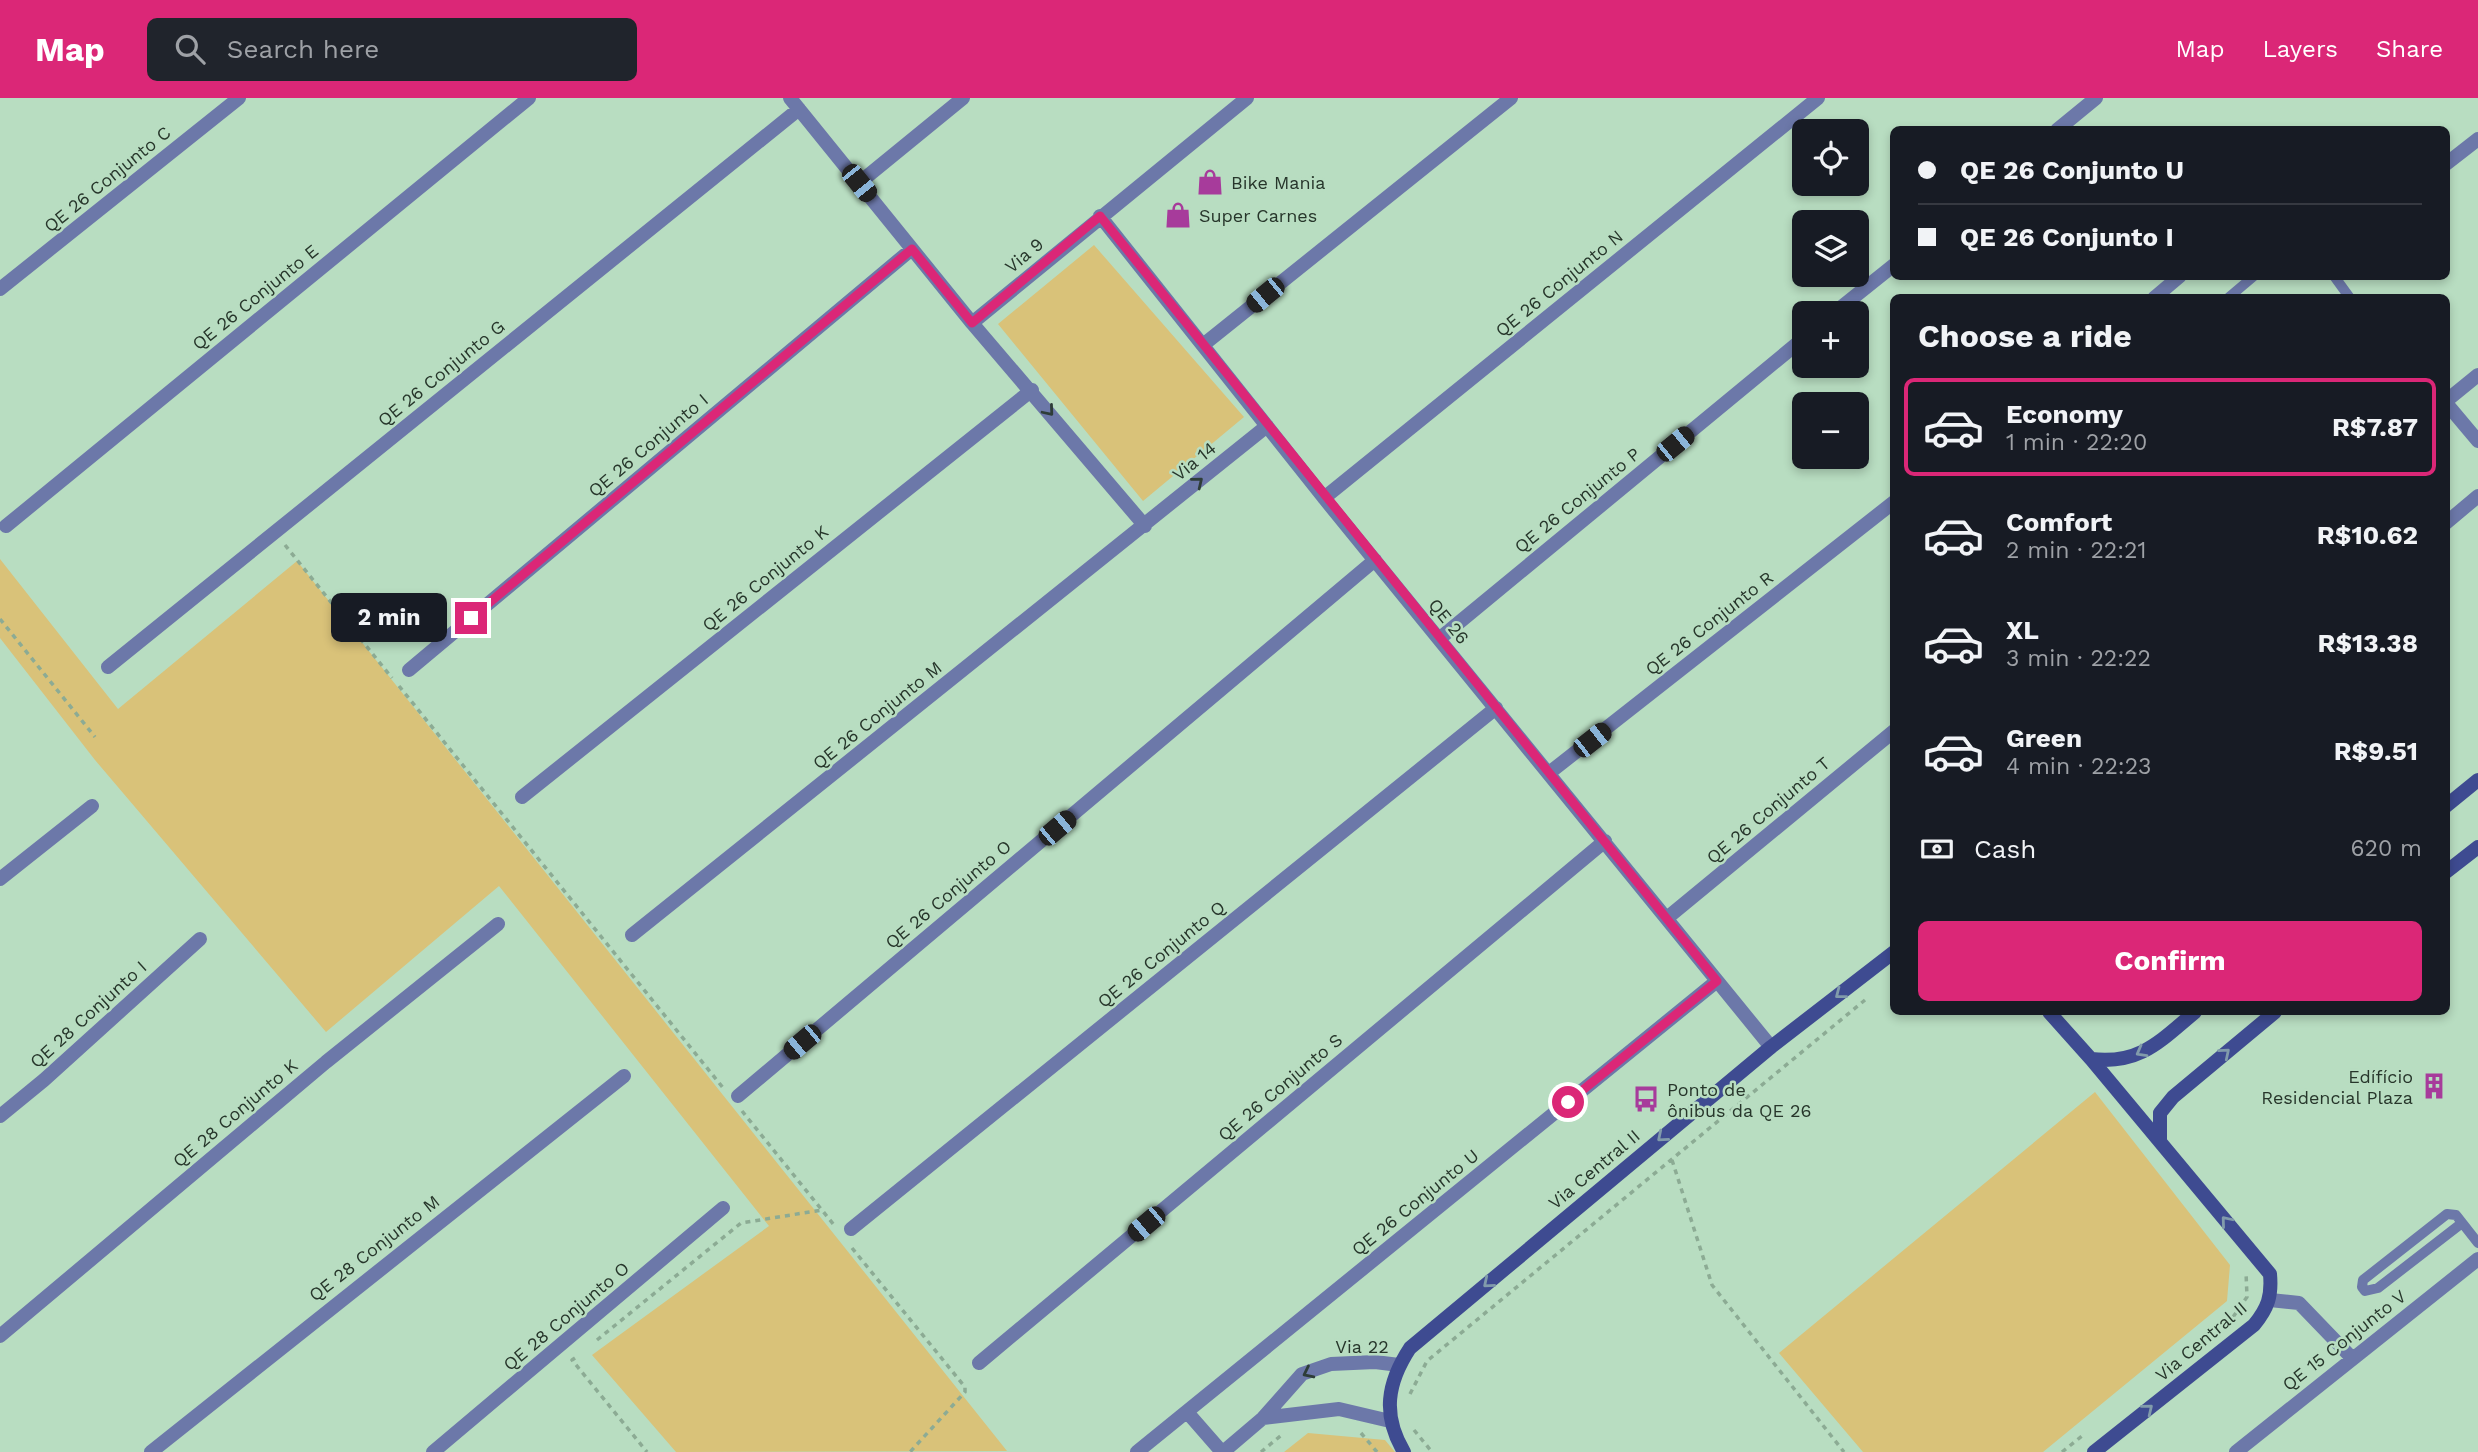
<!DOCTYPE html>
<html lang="en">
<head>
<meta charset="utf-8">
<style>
	:root { --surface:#171b24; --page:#20242c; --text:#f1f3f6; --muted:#9ea1a6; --line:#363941; --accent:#db2777 }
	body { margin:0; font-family:"Work Sans",sans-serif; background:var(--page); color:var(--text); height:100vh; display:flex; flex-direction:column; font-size:26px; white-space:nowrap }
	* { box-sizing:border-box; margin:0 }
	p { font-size:23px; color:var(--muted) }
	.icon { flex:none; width:38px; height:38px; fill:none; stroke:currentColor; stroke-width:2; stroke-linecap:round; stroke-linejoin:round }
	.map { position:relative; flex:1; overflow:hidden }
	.side { position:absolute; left:1890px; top:196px; width:560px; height:721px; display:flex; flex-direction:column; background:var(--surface); border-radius:10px; box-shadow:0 4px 10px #0003 }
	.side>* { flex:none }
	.hud { position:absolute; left:1890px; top:28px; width:560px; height:154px; border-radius:10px; box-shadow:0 4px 10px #0003; display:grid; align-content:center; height:154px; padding:0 28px; background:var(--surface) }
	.controls { position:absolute; left:1792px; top:21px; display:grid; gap:14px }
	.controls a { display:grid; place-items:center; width:77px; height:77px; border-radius:10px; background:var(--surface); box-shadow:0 4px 10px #0003; font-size:35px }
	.end { position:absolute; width:32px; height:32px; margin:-16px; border:9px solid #db2777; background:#fff; box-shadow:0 0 0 4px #fff }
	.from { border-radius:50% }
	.bubble { position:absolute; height:49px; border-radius:10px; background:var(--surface); box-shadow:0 4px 10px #0003; font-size:23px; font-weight:700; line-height:49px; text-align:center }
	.car { position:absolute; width:21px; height:42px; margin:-21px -10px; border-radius:9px; box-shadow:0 0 5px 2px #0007; background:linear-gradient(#222 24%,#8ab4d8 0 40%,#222 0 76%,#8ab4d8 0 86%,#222 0) }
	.hud b { display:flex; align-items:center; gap:24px; height:66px; font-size:26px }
	.hud b+b { border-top:2px solid var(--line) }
	.hud i { width:18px; height:18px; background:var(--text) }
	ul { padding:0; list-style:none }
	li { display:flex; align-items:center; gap:21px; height:98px; margin:0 14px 10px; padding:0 14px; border:4px solid transparent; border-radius:10px }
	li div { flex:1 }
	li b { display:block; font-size:26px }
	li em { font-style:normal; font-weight:700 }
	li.active { border-color:var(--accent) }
	li>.icon { width:63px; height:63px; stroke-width:1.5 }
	h2 { padding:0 28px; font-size:32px; line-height:84px }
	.pay { display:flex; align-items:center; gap:18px; height:77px; padding:0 28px; font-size:26px }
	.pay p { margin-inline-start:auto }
	.cta { display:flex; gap:14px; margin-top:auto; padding:14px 28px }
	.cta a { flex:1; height:80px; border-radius:10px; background:var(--accent); color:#fff; font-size:28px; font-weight:700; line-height:80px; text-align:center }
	header { display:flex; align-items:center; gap:42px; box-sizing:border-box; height:98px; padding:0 35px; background:var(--accent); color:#fff }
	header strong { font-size:33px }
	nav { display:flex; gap:38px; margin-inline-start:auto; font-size:24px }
	.search { width:490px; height:63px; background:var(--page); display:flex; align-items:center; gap:18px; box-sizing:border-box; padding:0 24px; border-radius:10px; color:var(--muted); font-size:26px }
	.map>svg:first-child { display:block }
	.green { fill:#d9c279 }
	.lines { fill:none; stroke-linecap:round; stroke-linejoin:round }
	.path { stroke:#8cab94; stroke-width:3.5; stroke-dasharray:5 5; stroke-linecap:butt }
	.lane { stroke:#6c78a9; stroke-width:10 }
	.street { stroke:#6c78a9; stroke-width:14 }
	.secondary { stroke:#3e4b91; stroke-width:14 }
	.oneway { stroke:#2e3d38 }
	.oneway2 { stroke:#819bab }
	.route { stroke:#db2777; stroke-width:9 }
	.labels { text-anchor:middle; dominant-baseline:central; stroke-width:5; stroke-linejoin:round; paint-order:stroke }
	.street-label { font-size:18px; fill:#27362b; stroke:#b8ddc1 }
	.poi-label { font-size:18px; fill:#27362b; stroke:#b8ddc1; text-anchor:start }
</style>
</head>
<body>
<header>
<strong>Map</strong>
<div class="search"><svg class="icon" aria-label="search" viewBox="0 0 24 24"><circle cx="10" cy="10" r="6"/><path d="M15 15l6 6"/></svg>Search here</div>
<nav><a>Map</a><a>Layers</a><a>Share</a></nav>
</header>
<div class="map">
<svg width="2478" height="1354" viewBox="0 0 2478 1354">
	<rect width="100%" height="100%" fill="#b8ddc1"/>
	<path class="green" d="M1094 147 1244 319 1143 403 998 226Z
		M0 461 118 611 297 463 1007 1353 676 1354 592 1257 769 1128 499 788 326 934 95 662 0 540Z
		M2095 994 2230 1167 2227 1203 2043 1354H1863L1779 1255Z
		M1308 1335 1385 1342 1395 1354H1284Z"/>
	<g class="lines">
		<path class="path" d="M285 447 392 580
			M0 521 95 639
			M399 588 724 991
			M742 1013 834 1127
			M1672 1062 1712 1187 1844 1354
			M852 1150 965 1289V1294L910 1354
			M2233 1219 2247 1199 2246 1174
			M597 1242 741 1125 822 1112
			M575 1260 572 1262 647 1354
			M1410 1296 1427 1263 1865 902
			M1414 1332 1432 1354
			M1361 1335 1377 1354
			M1261 1354 1284 1335
			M2062 1354 2082 1338"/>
		<path class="lane" d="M2334 178 2350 200
			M2228 200 2254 178
			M2462 1125 2378 1190 2365 1193 2362 1189 2363 1182 2447 1116 2456 1117 2478 1145"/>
		<path class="street" d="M790 0 972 225 1145 428
			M2057 32 2096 0
			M2446 66 2478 41
			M859 85 963 0
			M1100 118 1324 400 1771 949
			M0 191 239 0
			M2154 200 2180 178
			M1834 215 1894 167
			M972 225 1247 0
			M1203 247 1511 0
			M2446 303 2478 277
			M2446 305 2478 343
			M1324 400 1818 0
			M2446 425 2478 398
			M6 428 529 0
			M1439 541 1804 240
			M108 569 799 11
			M409 572 912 151
			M1549 675 1894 404
			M522 699 1032 292
			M0 781 92 708
			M1667 820 1894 633
			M632 837 1267 328
			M738 998 1375 462
			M0 1018 44 982 200 841
			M851 1131 1496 610
			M2270 1202 2299 1205 2351 1259
			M0 1238 326 964 498 826
			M979 1265 1605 743
			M1187 1314 1222 1354
			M1263 1320 1339 1311 1390 1323
			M151 1354 624 978
			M433 1354 723 1110
			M1137 1354 1717 883
			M1223 1354 1263 1320 1302 1276 1331 1266 1375 1264 1399 1267
			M2236 1354 2478 1161"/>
		<path class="secondary" d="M2446 708 2478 682
			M2446 774 2478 749
			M2049 914 2091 961C2140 967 2160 943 2195 914
			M2091 961 2270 1176C2272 1198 2268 1210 2254 1227L2094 1354
			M2160 1043V1015L2173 999 2275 914
			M1404 1354C1382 1317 1387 1285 1410 1250L1771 949 1894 854"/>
	</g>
	<defs><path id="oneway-chevron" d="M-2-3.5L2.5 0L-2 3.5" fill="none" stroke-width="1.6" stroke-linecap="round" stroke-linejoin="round" transform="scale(1.75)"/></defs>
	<g class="oneway">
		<use href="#oneway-chevron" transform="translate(1049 313) rotate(50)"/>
		<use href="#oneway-chevron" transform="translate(1198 384) rotate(-39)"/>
		<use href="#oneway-chevron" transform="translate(1308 1275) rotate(154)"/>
	</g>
	<g class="oneway2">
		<use href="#oneway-chevron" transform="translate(1840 896) rotate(142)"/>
		<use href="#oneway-chevron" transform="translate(2141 954) rotate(151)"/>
		<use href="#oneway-chevron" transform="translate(2225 955) rotate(-40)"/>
		<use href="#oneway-chevron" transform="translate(1662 1039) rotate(140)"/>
		<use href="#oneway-chevron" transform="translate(2226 1123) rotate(-130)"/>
		<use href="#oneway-chevron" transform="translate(1488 1185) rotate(140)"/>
		<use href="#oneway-chevron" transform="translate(2148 1311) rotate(-39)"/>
	</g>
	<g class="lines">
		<path class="route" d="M471 520 912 151 972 225 1100 118 1717 883 1568 1004"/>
	</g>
	<defs>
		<g id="shop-bare" transform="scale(2.1)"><path d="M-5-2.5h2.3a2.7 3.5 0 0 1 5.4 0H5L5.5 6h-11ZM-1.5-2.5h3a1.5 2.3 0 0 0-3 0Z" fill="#a73b9b" stroke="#b8ddc1" stroke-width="2.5" paint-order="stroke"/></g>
		<g id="building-bare" transform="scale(2.1)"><path d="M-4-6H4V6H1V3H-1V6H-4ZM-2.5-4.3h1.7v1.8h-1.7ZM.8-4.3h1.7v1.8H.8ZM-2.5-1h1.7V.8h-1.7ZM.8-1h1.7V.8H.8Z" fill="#a73b9b" stroke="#b8ddc1" stroke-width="2.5" paint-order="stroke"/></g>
		<g id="bus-bare" transform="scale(2.1)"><path d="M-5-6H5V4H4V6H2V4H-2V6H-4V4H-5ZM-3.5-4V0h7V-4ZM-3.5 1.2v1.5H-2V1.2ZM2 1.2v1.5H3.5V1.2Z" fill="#a73b9b" stroke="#b8ddc1" stroke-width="2.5" paint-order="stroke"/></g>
	</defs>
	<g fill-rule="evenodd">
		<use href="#shop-bare" x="1210" y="84"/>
		<use href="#shop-bare" x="1178" y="117"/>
		<use href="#building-bare" x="2434" y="988"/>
		<use href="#bus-bare" x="1646" y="1001"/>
	</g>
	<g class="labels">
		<g class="street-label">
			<text transform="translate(107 81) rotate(-39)">QE 26 Conjunto C</text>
			<text transform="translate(1024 157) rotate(-40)">Via 9</text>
			<text transform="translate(1559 185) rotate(-39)">QE 26 Conjunto N</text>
			<text transform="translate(255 199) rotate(-39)">QE 26 Conjunto E</text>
			<text transform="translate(441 275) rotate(-39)">QE 26 Conjunto G</text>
			<text transform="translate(648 347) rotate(-40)">QE 26 Conjunto I</text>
			<text transform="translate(1194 363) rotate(-39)">Via 14</text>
			<text transform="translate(1577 402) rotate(-39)">QE 26 Conjunto P</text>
			<text transform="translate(765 480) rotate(-39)">QE 26 Conjunto K</text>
			<text transform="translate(1449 523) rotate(51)">QE 26</text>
			<text transform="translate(1709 525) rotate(-38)">QE 26 Conjunto R</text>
			<text transform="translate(877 617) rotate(-39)">QE 26 Conjunto M</text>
			<text transform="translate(1768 712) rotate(-40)">QE 26 Conjunto T</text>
			<text transform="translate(948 796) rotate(-40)">QE 26 Conjunto O</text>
			<text transform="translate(1161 856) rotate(-39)">QE 26 Conjunto Q</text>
			<text transform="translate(88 916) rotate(-42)">QE 28 Conjunto I</text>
			<text transform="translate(1280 989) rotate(-40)">QE 26 Conjunto S</text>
			<text transform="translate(235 1015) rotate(-40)">QE 28 Conjunto K</text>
			<text transform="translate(1594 1071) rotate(-40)">Via Central II</text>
			<text transform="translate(1415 1104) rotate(-39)">QE 26 Conjunto U</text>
			<text transform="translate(374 1150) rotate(-38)">QE 28 Conjunto M</text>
			<text transform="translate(566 1218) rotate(-40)">QE 28 Conjunto O</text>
			<text transform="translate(2344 1242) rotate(-38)">QE 15 Conjunto V</text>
			<text transform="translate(2201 1243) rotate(-40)">Via Central II</text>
			<text x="1362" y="1248">Via 22</text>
		</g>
		<g class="poi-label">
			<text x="1231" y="84">Bike Mania</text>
			<text x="1199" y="117">Super Carnes</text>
			<text x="2413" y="978" text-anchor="end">Edífício<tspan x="2413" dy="21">Residencial Plaza</tspan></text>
			<text x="1667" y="991">Ponto de<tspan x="1667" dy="21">ônibus da QE 26</tspan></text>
		</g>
	</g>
</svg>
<div class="controls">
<a><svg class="icon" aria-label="locate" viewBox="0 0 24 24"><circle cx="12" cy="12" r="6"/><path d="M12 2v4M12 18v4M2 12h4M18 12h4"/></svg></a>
<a><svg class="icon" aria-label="layers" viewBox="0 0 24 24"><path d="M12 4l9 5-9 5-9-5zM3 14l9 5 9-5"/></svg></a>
<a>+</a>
<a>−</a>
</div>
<i class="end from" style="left:1568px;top:1004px"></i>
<i class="end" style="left:471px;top:520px"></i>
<div class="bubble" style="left:331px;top:495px;width:116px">2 min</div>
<i class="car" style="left:859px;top:85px;rotate:141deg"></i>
<i class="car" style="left:1265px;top:197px;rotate:231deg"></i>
<i class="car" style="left:1675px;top:346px;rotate:51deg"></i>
<i class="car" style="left:1592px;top:642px;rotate:52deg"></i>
<i class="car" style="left:1057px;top:730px;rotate:50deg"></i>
<i class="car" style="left:802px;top:944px;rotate:230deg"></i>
<i class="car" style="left:1146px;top:1126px;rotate:230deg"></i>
<div class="hud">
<b><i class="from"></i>QE 26 Conjunto U</b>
<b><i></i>QE 26 Conjunto I</b>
</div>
<section class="side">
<h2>Choose a ride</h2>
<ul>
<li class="active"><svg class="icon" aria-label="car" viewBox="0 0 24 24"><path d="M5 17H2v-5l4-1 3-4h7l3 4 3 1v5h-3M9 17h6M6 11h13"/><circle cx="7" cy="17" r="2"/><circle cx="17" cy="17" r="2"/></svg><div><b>Economy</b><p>1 min · 22:20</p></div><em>R$7.87</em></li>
<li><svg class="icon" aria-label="car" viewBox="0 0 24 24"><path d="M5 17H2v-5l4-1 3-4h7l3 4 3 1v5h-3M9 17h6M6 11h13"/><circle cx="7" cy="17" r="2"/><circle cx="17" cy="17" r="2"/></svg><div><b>Comfort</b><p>2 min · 22:21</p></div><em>R$10.62</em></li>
<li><svg class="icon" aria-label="car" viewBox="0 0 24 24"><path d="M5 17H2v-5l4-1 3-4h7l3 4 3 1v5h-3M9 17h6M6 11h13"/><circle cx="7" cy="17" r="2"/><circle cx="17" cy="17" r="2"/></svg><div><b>XL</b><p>3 min · 22:22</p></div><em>R$13.38</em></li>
<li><svg class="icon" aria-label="car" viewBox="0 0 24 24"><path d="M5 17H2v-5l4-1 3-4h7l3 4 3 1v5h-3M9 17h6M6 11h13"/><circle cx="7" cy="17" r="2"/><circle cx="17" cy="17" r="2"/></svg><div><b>Green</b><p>4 min · 22:23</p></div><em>R$9.51</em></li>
</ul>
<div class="pay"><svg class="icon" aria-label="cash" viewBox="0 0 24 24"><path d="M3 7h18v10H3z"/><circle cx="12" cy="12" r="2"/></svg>Cash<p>620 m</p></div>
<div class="cta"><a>Confirm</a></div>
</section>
</div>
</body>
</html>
